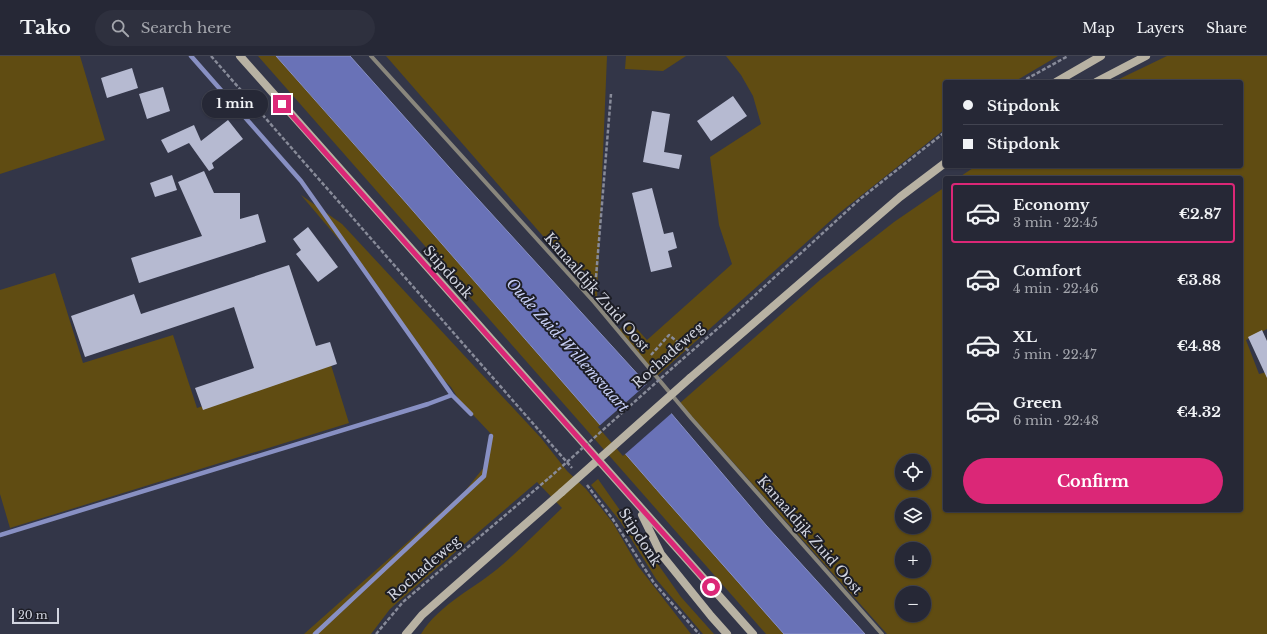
<!DOCTYPE html>
<html lang="en">
<head>
<meta charset="utf-8">
<style>
	:root { --surface:#262836; --page:#2e303e; --text:#f1f3f6; --muted:#a4a6ad; --line:#424451; --accent:#db2777 }
	body { margin:0; font-family:"Libre Baskerville",serif; background:var(--page); color:var(--text); height:100vh; display:flex; flex-direction:column; font-size:15px; white-space:nowrap }
	* { box-sizing:border-box; margin:0 }
	p { font-size:13px; color:var(--muted) }
	.icon { flex:none; width:22px; height:22px; fill:none; stroke:currentColor; stroke-width:2; stroke-linecap:round; stroke-linejoin:round }
	.map { position:relative; flex:1; overflow:hidden }
	.drawer { position:absolute; left:943px; top:120px; width:300px; height:336px; display:flex; flex-direction:column; background:var(--surface); border-radius:4px; box-shadow:0 1px 3px #0004,0 0 0 1px var(--line) }
	.drawer>* { flex:none }
	.guide { position:absolute; left:943px; top:24px; width:300px; height:88px; border-radius:4px; box-shadow:0 1px 3px #0004,0 0 0 1px var(--line); display:grid; align-content:center; height:88px; padding:0 20px; background:var(--surface) }
	.controls { position:absolute; left:895px; top:398px; display:grid; gap:8px }
	.controls a { display:grid; place-items:center; width:36px; height:36px; border-radius:50%; background:var(--surface); box-shadow:0 1px 3px #0004,0 0 0 1px var(--line); font-size:20px }
	.scale { position:absolute; left:12px; bottom:10px; width:47px; box-sizing:border-box; padding-left:4px; border:2px solid #d2d5e0; border-top:0; font-size:11px; line-height:14px; white-space:nowrap; color:#d2d5e0; -webkit-text-stroke:3px #1d1e26; paint-order:stroke }
	.end { position:absolute; width:18px; height:18px; margin:-9px; border:5px solid #db2777; background:#fff; box-shadow:0 0 0 2px #fff }
	.from { border-radius:50% }
	.bubble { position:absolute; height:28px; border-radius:14px; background:var(--surface); box-shadow:0 1px 3px #0004,0 0 0 1px var(--line); font-size:13px; font-weight:700; line-height:28px; text-align:center }
	.guide b { display:flex; align-items:center; gap:14px; height:38px; font-size:15px }
	.guide b+b { border-top:1px solid var(--line) }
	.guide i { width:10px; height:10px; background:var(--text) }
	ul { padding:7px 0 0; list-style:none }
	li { display:flex; align-items:center; gap:12px; height:60px; margin:0 8px 6px; padding:0 12px; border:2px solid transparent; border-radius:4px }
	li div { flex:1 }
	li b { display:block; font-size:15px }
	li em { font-style:normal; font-weight:700 }
	li.selected { border-color:var(--accent) }
	li>.icon { width:36px; height:36px; stroke-width:1.5 }
	.button { display:flex; gap:8px; margin-top:auto; padding:8px 20px }
	.button a { flex:1; height:46px; border-radius:24px; background:var(--accent); color:#fff; font-size:16px; font-weight:700; line-height:46px; text-align:center }
	header { display:flex; align-items:center; gap:24px; box-sizing:border-box; height:56px; padding:0 20px; background:var(--surface); border-bottom:1px solid var(--line) }
	header strong { font-size:19px }
	nav { display:flex; gap:22px; margin-inline-start:auto; font-size:14px }
	.search { width:280px; height:36px; background:var(--page); display:flex; align-items:center; gap:10px; box-sizing:border-box; padding:0 14px; border-radius:22px; color:var(--muted); font-size:15px }
	.map>svg:first-child { display:block }
	.green { fill:#604c12; fill-rule:evenodd }
	.water { fill:#6972b7; stroke:#8890c3 }
	.pier { fill:#333648 }
	.lines { fill:none; stroke-linecap:round; stroke-linejoin:round }
	.stream { stroke:#8890c3; stroke-width:4.5 }
	.building { fill:#b6bad1 }
	.path { stroke:#888b99; stroke-width:2.5; stroke-dasharray:4 2; stroke-linecap:butt }
	.street { stroke:#89867c; stroke-width:4 }
	.secondary { stroke:#b8b2a3; stroke-width:8 }
	.path-bridge { stroke:#888b99; stroke-width:2.5; stroke-dasharray:4 2; stroke-linecap:butt }
	.secondary-bridge { stroke:#b8b2a3; stroke-width:8 }
	.route { stroke:#db2777; stroke-width:5 }
	.labels { text-anchor:middle; dominant-baseline:central; stroke-width:4; stroke-linejoin:round; paint-order:stroke }
	.street-label { font-size:14px; fill:#d2d5e0; stroke:#1d1e26 }
	.water-label { font-size:15px; font-style:italic; fill:#c8d0f7; stroke:#1d1e26 }
</style>
</head>
<body>
<header>
<strong>Tako</strong>
<div class="search"><svg class="icon" aria-label="search" viewBox="0 0 24 24"><circle cx="10" cy="10" r="6"/><path d="M15 15l6 6"/></svg>Search here</div>
<nav><a>Map</a><a>Layers</a><a>Share</a></nav>
</header>
<div class="map">
<svg width="1267" height="578" viewBox="0 0 1267 578">
	<rect width="100%" height="100%" fill="#333648"/>
	<path class="green" d="M0 0H80L105 84 0 118Z
		M258 0H276C447 191 613 386 784 578H766Z
		M386 0H607L597 242Z
		M626 0H686L663 15 625 13Z
		M726 0H1058L1014 26H945V73L838 158 657 320 618 275 629 264 647 284 732 208 719 169 710 101 761 68 753 40 741 19Z
		M1167 0H1267V273L1246 284 1259 318 1267 316V578H887L680 347 820 224 894 166 945 131V454H1241V122H958L976 110H1241V26H1113ZM902 405H924V427H902ZM902 449H924V471H902ZM902 493H924V515H902ZM902 537H924V559H902Z
		M301 139 342 168 541 382 567 415 586 433 613 467 638 510 691 578H421C440 547 476 532 502 509 523 491 542 471 562 452L537 426 453 498 390 553 371 578H304L464 436 485 410 493 380 459 344 451 331 433 313 372 228 363 212Z
		M55 217 83 307 173 279 197 352 331 309 349 367 10 472 0 438V234Z
		M598 423 681 541 714 578H703L656 523 620 465 591 429Z"/>
	<path class="water" d="M276 0H350L457 120 642 323 766 469 865 578H784C613 386 447 191 276 0Z"/>
	<path class="pier" d="M648 327 673 356 623 400 598 371Z"/>
	<g class="lines">
		<path class="stream" d="M452 339 471 358
			M0 479 428 348 452 339 301 125 191 0
			M315 578 484 420 491 380"/>
	</g>
	<path class="building" d="M132 12 138 32 107 42 101 22Z
		M163 31 170 55 147 63 139 38Z
		M733 40 747 60 711 85 697 65Z
		M652 55 670 58 664 96 682 99 679 113 643 106Z
		M228 64 243 83 212 107 214 112 209 115 189 87 168 97 161 84 194 69 201 85Z
		M204 115 214 137H240V163L258 158 266 186 139 227 131 202 202 180 178 126Z
		M172 119 177 134 155 141 150 127Z
		M652 132 664 178 673 176 677 192 668 195 672 211 651 216 632 137Z
		M308 171 338 211 318 226 296 198 301 194 293 183Z
		M289 209 316 290 330 286 337 308 203 354 195 332 254 312 234 251 85 301 71 260 134 238 141 258Z
		M1262 274 1267 285V322L1248 281Z"/>
	<g class="lines">
		<path class="path" d="M211 0 572 412
			M1021 26 1068 0
			M595 233 611 38
			M651 299 669 279 690 296
			M678 307 731 261 860 143 945 76
			M587 429 612 462 654 527 699 578
			M376 578 403 546 549 422"/>
		<path class="street" d="M371 0 594 246 691 362 882 578"/>
		<path class="secondary" d="M240 0 753 578
			M1056 26 1101 0
			M1096 26 1146 0
			M690 322 900 141 945 107
			M642 459 661 498 711 560 727 578
			M406 578 422 559 562 436"/>
		<path class="path-bridge" d="M549 422 678 307"/>
		<path class="secondary-bridge" d="M562 436 690 322"/>
	</g>
	<g class="lines">
		<path class="route" d="M282 48 711 531"/>
	</g>
	<g class="labels">
		<g class="street-label">
			<text transform="translate(448 216) rotate(48)">Stipdonk</text>
			<text transform="translate(597 236) rotate(49)">Kanaaldijk Zuid Oost</text>
			<text transform="translate(668 299) rotate(-42)">Rochadeweg</text>
			<text transform="translate(810 479) rotate(49)">Kanaaldijk Zuid Oost</text>
			<text transform="translate(640 481) rotate(57)">Stipdonk</text>
			<text transform="translate(424 512) rotate(-41)">Rochadeweg</text>
		</g>
		<g class="water-label">
			<text transform="translate(568 289) rotate(48)">Oude Zuid-Willemsvaart</text>
		</g>
	</g>
</svg>
<div class="controls">
<a><svg class="icon" aria-label="locate" viewBox="0 0 24 24"><circle cx="12" cy="12" r="6"/><path d="M12 2v4M12 18v4M2 12h4M18 12h4"/></svg></a>
<a><svg class="icon" aria-label="layers" viewBox="0 0 24 24"><path d="M12 4l9 5-9 5-9-5zM3 14l9 5 9-5"/></svg></a>
<a>+</a>
<a>−</a>
</div>
<div class="scale">20 m</div>
<i class="end from" style="left:711px;top:531px"></i>
<i class="end" style="left:282px;top:48px"></i>
<div class="bubble" style="left:202px;top:34px;width:66px">1 min</div>
<div class="guide">
<b><i class="from"></i>Stipdonk</b>
<b><i></i>Stipdonk</b>
</div>
<section class="drawer">
<ul>
<li class="selected"><svg class="icon" aria-label="car" viewBox="0 0 24 24"><path d="M5 17H2v-5l4-1 3-4h7l3 4 3 1v5h-3M9 17h6M6 11h13"/><circle cx="7" cy="17" r="2"/><circle cx="17" cy="17" r="2"/></svg><div><b>Economy</b><p>3 min · 22:45</p></div><em>€2.87</em></li>
<li><svg class="icon" aria-label="car" viewBox="0 0 24 24"><path d="M5 17H2v-5l4-1 3-4h7l3 4 3 1v5h-3M9 17h6M6 11h13"/><circle cx="7" cy="17" r="2"/><circle cx="17" cy="17" r="2"/></svg><div><b>Comfort</b><p>4 min · 22:46</p></div><em>€3.88</em></li>
<li><svg class="icon" aria-label="car" viewBox="0 0 24 24"><path d="M5 17H2v-5l4-1 3-4h7l3 4 3 1v5h-3M9 17h6M6 11h13"/><circle cx="7" cy="17" r="2"/><circle cx="17" cy="17" r="2"/></svg><div><b>XL</b><p>5 min · 22:47</p></div><em>€4.88</em></li>
<li><svg class="icon" aria-label="car" viewBox="0 0 24 24"><path d="M5 17H2v-5l4-1 3-4h7l3 4 3 1v5h-3M9 17h6M6 11h13"/><circle cx="7" cy="17" r="2"/><circle cx="17" cy="17" r="2"/></svg><div><b>Green</b><p>6 min · 22:48</p></div><em>€4.32</em></li>
</ul>
<div class="button"><a>Confirm</a></div>
</section>
</div>
</body>
</html>
